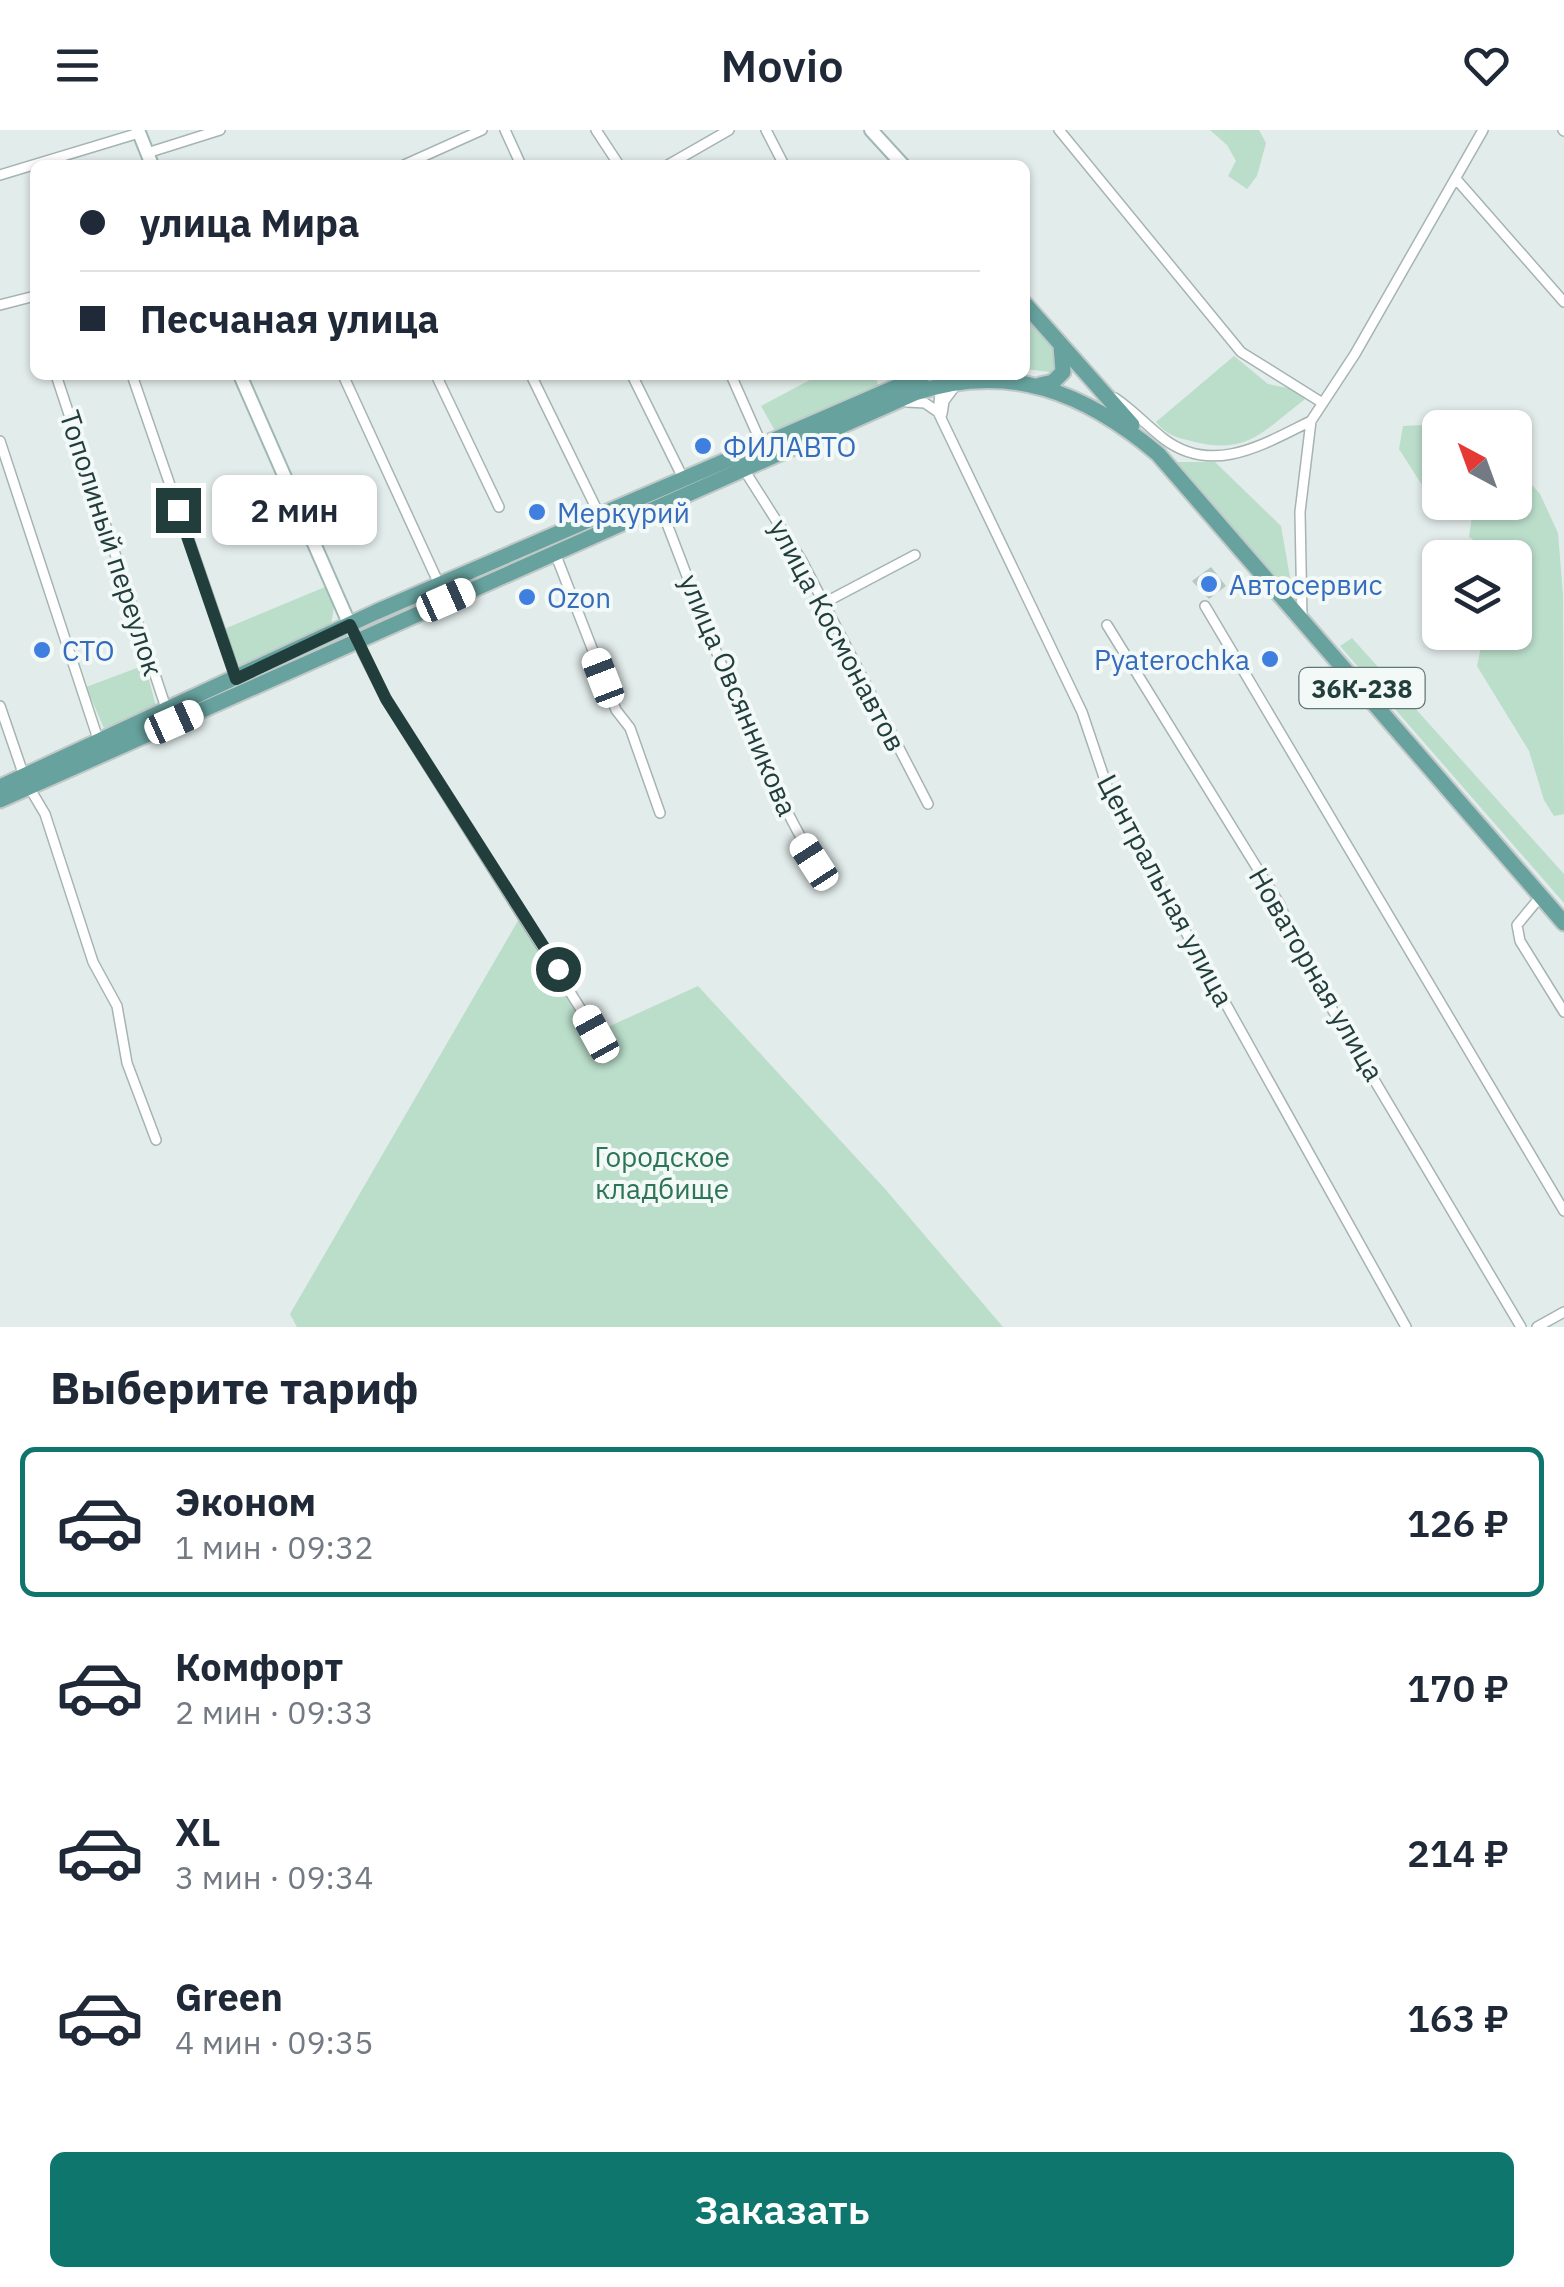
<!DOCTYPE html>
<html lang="ru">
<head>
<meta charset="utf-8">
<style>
	:root { --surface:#fff; --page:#f6f6f7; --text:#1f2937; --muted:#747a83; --line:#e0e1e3; --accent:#0f766e }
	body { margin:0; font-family:"IBM Plex Sans",sans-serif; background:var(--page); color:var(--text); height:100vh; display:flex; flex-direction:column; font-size:38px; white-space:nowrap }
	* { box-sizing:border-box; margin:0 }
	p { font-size:32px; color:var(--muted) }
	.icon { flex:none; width:55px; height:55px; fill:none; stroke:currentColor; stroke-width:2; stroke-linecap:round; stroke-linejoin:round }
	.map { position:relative; height:1197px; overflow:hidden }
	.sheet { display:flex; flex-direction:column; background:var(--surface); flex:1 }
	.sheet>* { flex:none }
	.guide { position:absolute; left:30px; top:30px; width:1000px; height:220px; border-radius:15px; box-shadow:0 2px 8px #0004; display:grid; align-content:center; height:220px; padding:0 50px; background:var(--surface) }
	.needle { width:65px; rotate:319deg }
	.tools { position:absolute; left:1422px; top:280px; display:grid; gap:20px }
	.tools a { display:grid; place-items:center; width:110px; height:110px; border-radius:15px; background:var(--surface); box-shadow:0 2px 8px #0004; font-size:50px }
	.end { position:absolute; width:45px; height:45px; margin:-22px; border:12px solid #223e3c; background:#fff; box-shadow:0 0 0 5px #fff }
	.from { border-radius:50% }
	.bubble { position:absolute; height:70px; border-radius:15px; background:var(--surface); box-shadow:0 2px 8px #0004; font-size:32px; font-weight:600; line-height:70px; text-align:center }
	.car { position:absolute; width:30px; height:60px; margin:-30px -15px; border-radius:12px; box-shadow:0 0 8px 2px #0007; background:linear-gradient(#fff 24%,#345 0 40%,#fff 0 76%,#345 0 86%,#fff 0) }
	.guide b { display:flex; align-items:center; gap:35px; height:95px; font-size:38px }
	.guide b+b { border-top:2px solid var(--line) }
	.guide i { width:25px; height:25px; background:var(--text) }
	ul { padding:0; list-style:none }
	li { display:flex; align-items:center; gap:30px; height:150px; margin:0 20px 15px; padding:0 30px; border:5px solid transparent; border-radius:15px }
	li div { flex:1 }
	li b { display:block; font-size:38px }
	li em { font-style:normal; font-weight:600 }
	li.selected { border-color:var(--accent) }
	li>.icon { width:90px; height:90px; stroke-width:1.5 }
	h2 { padding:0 50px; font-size:45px; line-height:120px }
	.action { display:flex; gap:20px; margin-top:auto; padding:20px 50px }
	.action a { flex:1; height:115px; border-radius:15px; background:var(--accent); color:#fff; font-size:40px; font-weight:600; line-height:115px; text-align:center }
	header { display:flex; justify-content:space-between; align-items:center; height:130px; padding:0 50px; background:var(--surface); font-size:45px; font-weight:600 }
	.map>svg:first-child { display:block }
	.green { fill:#bbdecb }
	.building { fill:#b7c7c3 }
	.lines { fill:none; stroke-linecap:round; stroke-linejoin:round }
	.street-casing { stroke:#a5b4b2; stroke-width:12 }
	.secondary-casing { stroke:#a0b8b4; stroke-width:16 }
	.primary-casing { stroke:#c1c9c8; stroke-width:19 }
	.street { stroke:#fff; stroke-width:9 }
	.secondary { stroke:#fff; stroke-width:12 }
	.primary { stroke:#67a29e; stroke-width:15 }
	.route { stroke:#223e3c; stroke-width:12 }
	.shop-dot { fill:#3f7fe0; stroke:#f3f9f7; stroke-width:4 }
	.labels { text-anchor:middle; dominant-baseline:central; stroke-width:8; stroke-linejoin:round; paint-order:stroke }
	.shield { fill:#f3f9f7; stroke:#617674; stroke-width:2.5 }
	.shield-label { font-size:25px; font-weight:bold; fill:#223e3c }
	.shop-label { font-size:28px; fill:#366cbe; stroke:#f3f9f7; text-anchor:start }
	.street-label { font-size:28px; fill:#223e3c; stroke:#f3f9f7 }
	.park-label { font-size:28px; fill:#2c7556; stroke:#f3f9f7 }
</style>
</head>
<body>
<header><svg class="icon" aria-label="menu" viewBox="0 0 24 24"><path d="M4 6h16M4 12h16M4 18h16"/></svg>Movio<svg class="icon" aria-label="heart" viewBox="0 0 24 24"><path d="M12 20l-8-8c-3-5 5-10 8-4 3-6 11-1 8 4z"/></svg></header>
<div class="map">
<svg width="1564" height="1197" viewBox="0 0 1564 1197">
	<rect width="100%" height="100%" fill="#e2ecea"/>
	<path class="green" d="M1210 0H1259L1266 13 1257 46 1247 59 1228 46 1236 31 1227 15Z
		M1025 183 1054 214 1057 235 1050 242 1025 239Z
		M1234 226 1268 254 1308 262 1304 270C1262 302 1247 326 1191 311 1175 307 1167 305 1156 292Z
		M819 245H875L880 261 784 300 774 299 761 276Z
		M1425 295 1440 307V358L1422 355 1399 319 1403 296Z
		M1171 332H1215L1281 396 1294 470Z
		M1515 336 1540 364 1558 403 1563 465 1564 684 1554 686 1544 670 1529 621 1477 536 1484 503 1515 502V428L1482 427 1477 412 1469 407 1472 386 1461 373 1515 372Z
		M325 457 334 476 331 496 240 537 224 499Z
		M1352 508 1564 744V773L1340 516Z
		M145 535 156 576 104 598 86 557Z
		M519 789 590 905 698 856 886 1060 1003 1197H297L290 1184Z"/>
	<path class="building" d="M1211 437 1226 456 1209 469 1192 451Z"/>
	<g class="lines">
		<g class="street-casing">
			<path id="street" d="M505 0 521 35
				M596 0 619 35
				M766 0 784 35
				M1059 0 1241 222 1321 272
				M1563 0 1564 1
				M147 23 220 0
				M404 35 482 0
				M668 35 729 0
				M0 45 139 3
				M1456 49 1564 172
				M0 175 35 166
				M56 245 167 581
				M132 245 237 549
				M343 245 439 454
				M436 245 499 377
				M531 245 600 386
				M632 245 684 350
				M731 245 762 315
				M942 245 938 282 1082 582 1111 668 1406 1197
				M1115 268C1133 280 1147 296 1164 309 1213 346 1264 314 1311 291
				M907 272 925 273 938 282
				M942 284 944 271 956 255
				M0 311 99 612
				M743 338 802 431 928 674
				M660 376C709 501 755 637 827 752
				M555 423 616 580 630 598 660 683
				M824 473 915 425
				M1205 476 1564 1081
				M1302 488 1300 382 1311 291 1355 224 1483 0
				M1107 495 1280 775 1300 825 1521 1197
				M357 511 386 569 597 905
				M0 576 24 646
				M29 657 45 684 93 832 117 876 127 933 156 1010
				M1541 766 1517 795 1520 811 1564 882
				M1537 1197 1564 1182"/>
		</g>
		<g class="secondary-casing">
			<path id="secondary" d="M138 0 152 35
				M871 0 903 35
				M240 245 356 509"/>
		</g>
		<g class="primary-casing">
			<path id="primary" d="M1025 174 1132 295
				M1040 255 1053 252 1063 242 1061 215
				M0 657 376 482 924 245
				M0 670 915 263C1009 231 1086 263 1158 324L1564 793"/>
		</g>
		<use href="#street" class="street"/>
		<use href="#secondary" class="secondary"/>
		<use href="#primary" class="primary"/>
	</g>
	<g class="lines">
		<path class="route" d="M178 380 236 549 350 495 386 569 558 839"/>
	</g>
	<g class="shop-dot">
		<circle cx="703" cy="316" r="10"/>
		<circle cx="537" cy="382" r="10"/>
		<circle cx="1209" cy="454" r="10"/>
		<circle cx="527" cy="467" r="10"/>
		<circle cx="42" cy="520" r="10"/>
		<circle cx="1270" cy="529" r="10"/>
	</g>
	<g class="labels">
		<rect class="shield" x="1299.5" y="538" width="125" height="40" rx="8"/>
		<g class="shield-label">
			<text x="1362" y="558">36К-238</text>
		</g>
		<g class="shop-label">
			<text x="723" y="316">ФИЛАВТО</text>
			<text x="557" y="382">Меркурий</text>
			<text x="1229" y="454">Автосервис</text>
			<text x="547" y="467">Ozon</text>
			<text x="62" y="520">СТО</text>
			<text x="1250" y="529" text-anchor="end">Pyaterochka</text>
		</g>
		<g class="street-label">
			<text transform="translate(112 413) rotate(72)">Тополиный переулок</text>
			<text transform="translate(838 505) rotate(62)">улица Космонавтов</text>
			<text transform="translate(739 565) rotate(67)">улица Овсянникова</text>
			<text transform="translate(1166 760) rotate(62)">Центральная улица</text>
			<text transform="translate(1317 844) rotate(60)">Новаторная улица</text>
		</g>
		<g class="park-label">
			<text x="662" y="1026">Городское<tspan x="662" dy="32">кладбище</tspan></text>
		</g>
	</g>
</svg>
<div class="tools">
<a><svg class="needle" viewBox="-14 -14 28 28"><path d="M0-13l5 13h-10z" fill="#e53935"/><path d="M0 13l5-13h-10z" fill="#747a83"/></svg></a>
<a><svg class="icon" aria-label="layers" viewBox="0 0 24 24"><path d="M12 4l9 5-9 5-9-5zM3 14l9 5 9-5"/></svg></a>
</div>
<i class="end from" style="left:558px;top:839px"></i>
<i class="end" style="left:178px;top:380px"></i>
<div class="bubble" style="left:212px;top:345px;width:165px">2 мин</div>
<i class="car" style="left:446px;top:470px;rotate:66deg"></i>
<i class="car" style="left:603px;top:548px;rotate:339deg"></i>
<i class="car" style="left:174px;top:592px;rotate:66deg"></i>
<i class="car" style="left:814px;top:732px;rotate:327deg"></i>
<i class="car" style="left:596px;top:904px;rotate:331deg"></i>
<div class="guide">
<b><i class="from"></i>улица Мира</b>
<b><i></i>Песчаная улица</b>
</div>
</div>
<section class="sheet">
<h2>Выберите тариф</h2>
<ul>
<li class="selected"><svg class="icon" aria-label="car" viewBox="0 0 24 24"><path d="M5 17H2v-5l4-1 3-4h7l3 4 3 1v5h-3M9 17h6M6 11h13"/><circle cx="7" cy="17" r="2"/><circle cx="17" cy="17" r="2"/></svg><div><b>Эконом</b><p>1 мин · 09:32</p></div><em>126 ₽</em></li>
<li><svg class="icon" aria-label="car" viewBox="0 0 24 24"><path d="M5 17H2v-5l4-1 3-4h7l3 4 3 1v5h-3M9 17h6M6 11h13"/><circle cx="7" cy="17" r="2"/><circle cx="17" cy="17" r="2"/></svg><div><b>Комфорт</b><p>2 мин · 09:33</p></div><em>170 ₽</em></li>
<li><svg class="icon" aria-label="car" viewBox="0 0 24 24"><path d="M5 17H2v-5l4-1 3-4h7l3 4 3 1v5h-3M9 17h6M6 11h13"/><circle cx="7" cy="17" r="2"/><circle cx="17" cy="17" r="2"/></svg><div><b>XL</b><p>3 мин · 09:34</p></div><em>214 ₽</em></li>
<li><svg class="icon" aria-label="car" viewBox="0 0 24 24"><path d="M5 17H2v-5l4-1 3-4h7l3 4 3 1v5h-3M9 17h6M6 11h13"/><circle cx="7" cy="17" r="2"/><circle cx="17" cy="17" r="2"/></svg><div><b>Green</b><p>4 мин · 09:35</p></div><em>163 ₽</em></li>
</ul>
<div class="action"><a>Заказать</a></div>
</section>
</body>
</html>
